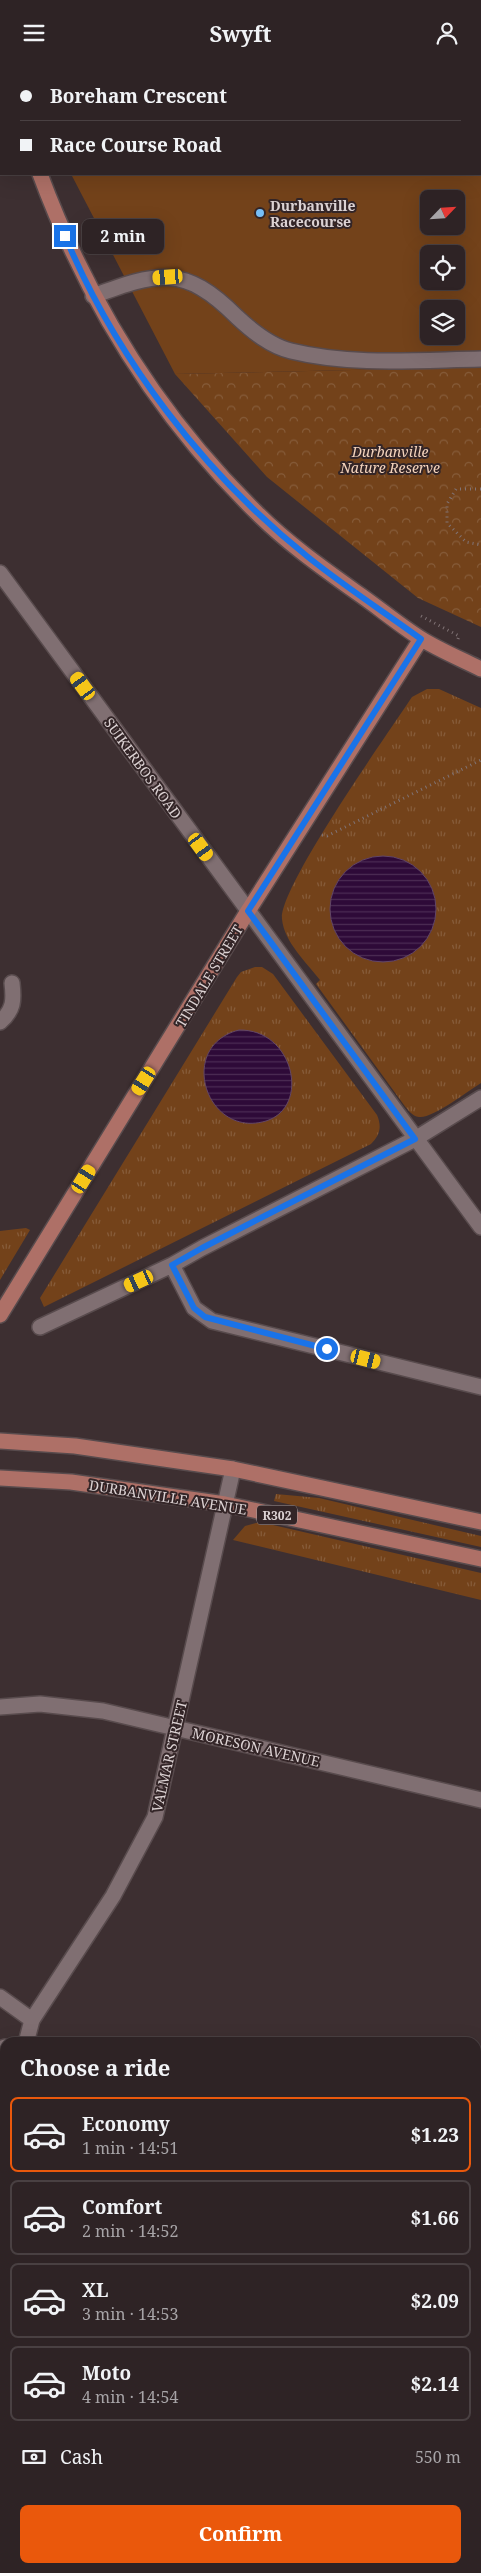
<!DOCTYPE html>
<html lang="en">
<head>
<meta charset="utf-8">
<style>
	:root { --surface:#2e2325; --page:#3a2f32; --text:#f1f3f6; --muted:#a7a4a7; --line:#494042; --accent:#ea580c }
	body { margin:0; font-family:"Noto Serif",serif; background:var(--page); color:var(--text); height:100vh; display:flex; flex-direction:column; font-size:19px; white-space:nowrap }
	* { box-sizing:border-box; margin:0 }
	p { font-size:16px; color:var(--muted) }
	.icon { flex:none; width:28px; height:28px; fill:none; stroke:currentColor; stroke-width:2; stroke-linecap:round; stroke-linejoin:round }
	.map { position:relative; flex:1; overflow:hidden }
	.panel { position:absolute; left:0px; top:1972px; width:481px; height:536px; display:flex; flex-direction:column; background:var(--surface); border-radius:15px 15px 0 0; box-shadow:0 5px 20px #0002,0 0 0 1px var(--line) }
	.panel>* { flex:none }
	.top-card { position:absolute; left:0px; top:0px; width:481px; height:110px; box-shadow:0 5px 20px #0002,0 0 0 1px var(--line); display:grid; align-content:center; height:110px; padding:0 20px; background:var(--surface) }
	.needle { width:32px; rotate:65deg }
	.tools { position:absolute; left:420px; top:125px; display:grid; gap:10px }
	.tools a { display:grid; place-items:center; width:45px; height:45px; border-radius:8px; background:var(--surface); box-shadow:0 5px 20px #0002,0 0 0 1px var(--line); font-size:25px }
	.end { position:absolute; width:22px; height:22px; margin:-11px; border:6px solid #1a73e8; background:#fff; box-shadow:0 0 0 2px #fff }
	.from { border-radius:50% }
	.bubble { position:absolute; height:35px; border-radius:8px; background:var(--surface); box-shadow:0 5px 20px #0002,0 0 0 1px var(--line); font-size:16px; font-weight:700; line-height:35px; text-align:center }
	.car { position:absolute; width:15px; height:30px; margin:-15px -8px; border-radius:6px; box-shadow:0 0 4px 1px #0007; background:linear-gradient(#f5c518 24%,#345 0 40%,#f5c518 0 76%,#345 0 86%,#f5c518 0) }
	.top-card b { display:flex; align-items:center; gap:18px; height:48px; font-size:19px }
	.top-card b+b { border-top:1px solid var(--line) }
	.top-card i { width:12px; height:12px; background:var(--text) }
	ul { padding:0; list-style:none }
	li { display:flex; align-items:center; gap:15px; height:75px; margin:0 10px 8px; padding:0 10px; border:2px solid var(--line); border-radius:8px }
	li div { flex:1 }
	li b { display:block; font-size:19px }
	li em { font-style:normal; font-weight:700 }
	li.on { border-color:var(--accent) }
	li>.icon { width:45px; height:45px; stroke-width:1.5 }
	h2 { padding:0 20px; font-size:22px; line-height:60px }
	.pay { display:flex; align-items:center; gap:12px; height:55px; padding:0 20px; font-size:19px }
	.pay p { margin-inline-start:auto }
	.button { display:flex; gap:10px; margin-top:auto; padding:10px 20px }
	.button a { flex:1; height:58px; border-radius:8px; background:var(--accent); color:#fff; font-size:20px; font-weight:700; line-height:58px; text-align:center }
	header { display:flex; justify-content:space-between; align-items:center; height:65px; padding:0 20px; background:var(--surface); font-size:22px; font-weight:700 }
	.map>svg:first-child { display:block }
	.grass { fill:url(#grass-tufts) }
	.park { fill:url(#park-crowns) }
	.pitch { fill:#73421a; fill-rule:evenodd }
	.water { fill:url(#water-rules); stroke:#624666 }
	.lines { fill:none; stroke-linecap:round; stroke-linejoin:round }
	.minor-casing { stroke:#584b4d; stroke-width:18 }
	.major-casing { stroke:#584b4d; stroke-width:18 }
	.path { stroke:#817476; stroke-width:3; stroke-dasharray:1 4; stroke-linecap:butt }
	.minor { stroke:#806f72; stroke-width:15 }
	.major { stroke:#ae7067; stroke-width:15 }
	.route { stroke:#1a73e8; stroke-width:6 }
	.poi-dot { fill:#77bff7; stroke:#332527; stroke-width:2 }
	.labels { text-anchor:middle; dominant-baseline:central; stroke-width:4; stroke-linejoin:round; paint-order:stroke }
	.shield { fill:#332527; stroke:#a99e9f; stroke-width:1 }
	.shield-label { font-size:12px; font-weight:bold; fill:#dcd2d3 }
	.poi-label { font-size:14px; font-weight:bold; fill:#dcd2d3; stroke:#332527; text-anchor:start }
	.park-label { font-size:14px; font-style:italic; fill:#f4d3bc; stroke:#332527 }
	.street-label { font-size:14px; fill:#dcd2d3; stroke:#332527 }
</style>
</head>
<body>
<header><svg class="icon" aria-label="menu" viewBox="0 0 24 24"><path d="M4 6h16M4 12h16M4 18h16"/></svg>Swyft<svg class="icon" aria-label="person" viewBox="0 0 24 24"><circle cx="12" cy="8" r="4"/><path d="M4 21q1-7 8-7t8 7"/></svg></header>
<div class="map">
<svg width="481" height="2508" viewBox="0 0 481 2508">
	<defs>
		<pattern id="grass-tufts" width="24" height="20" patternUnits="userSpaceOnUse" patternTransform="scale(1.25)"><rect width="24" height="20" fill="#73421a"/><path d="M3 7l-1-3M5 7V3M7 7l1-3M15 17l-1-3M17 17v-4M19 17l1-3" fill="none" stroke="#865c3a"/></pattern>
		<pattern id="park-crowns" width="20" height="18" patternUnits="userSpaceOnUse" patternTransform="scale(1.25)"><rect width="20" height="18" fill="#73421a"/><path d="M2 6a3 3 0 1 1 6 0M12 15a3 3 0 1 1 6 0" fill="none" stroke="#865c3a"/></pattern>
		<pattern id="water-rules" width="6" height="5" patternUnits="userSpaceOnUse" patternTransform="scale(1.25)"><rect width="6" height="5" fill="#2e0a38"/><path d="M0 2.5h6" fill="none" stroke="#4c2d54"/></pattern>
	</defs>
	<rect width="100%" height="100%" fill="#3d2f31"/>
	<path class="grass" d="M427 624H439L481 643V1018C468 1026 432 1054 419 1052 412 1051 408 1045 404 1040L316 919 320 915C307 898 284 877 282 854 279 822 389 667 412 632Z
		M255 902H262L273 909 377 1050C382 1062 380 1070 371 1079L44 1242 40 1233 237 912 241 907Z
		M26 1163 30 1165 0 1215V1166Z
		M276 1429 319 1433 481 1471V1482L274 1436Z
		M260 1457 481 1508V1535L233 1475 245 1461Z"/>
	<path class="park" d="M481 302V562L418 533 267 412 175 309Z
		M476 2164 481 2165V2508H292L290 2504H476Z"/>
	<path class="pitch" d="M35 0H481V302L175 309 71 109H480V1ZM429 134H456V161H429ZM429 189H456V216H429ZM429 244H456V271H429Z"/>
	<path class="water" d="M330 844a53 53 0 1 1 106 0a53 53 0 1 1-106 0Z
		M239 965C294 964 311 1042 266 1056 206 1074 176 981 239 965Z"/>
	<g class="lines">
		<g class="minor-casing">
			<path id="minor" d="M93 231C158 207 184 199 237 252 252 266 270 281 291 286 352 301 419 295 481 294
				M0 508 481 1162
				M0 957C14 945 14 935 12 918
				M172 1200 194 1243 212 1256 481 1322
				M40 1262 172 1200 202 1183 415 1074 481 1033
				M0 1642 40 1639 103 1646 481 1735
				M0 1932 32 1955
				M26 1978 32 1955 113 1831 155 1752 233 1404
				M0 1984 5 1982
				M476 2152 481 2153
				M281 2504 283 2508"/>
		</g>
		<g class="major-casing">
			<path id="major" d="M12 0V1
				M40 109C88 238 157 350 256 447 286 477 321 502 356 527 378 542 398 559 420 573 439 585 461 594 481 604
				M0 1250 248 846 421 574
				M0 1376 75 1381 233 1404 481 1457
				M0 1413 71 1417 225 1439 481 1494"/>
		</g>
		<path class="path" d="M481 424H456L447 439V458L466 477 481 480
			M421 551 459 571 458 574
			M322 770 327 771 481 695"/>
		<use href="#minor" class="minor"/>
		<use href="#major" class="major"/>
	</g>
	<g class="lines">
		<path class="route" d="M65 171C116 293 204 409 308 492 344 521 384 547 421 574L248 846 415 1074 202 1183 172 1200 194 1243 205 1252 327 1284"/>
	</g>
	<circle class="poi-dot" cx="260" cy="148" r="5"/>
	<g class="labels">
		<rect class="shield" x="257" y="1440.5" width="40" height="19" rx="4"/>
		<g class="shield-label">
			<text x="277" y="1450">R302</text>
		</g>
		<g class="poi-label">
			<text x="270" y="140">Durbanville<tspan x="270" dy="16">Racecourse</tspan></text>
		</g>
		<g class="park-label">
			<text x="390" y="386">Durbanville<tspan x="390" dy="16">Nature Reserve</tspan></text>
		</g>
		<g class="street-label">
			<text transform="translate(143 703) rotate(54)">SUIKERBOS ROAD</text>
			<text transform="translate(209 911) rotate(-59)">TINDALE STREET</text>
			<text transform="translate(168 1432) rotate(9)">DURBANVILLE AVENUE</text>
			<text transform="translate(256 1682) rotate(13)">MORESON AVENUE</text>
			<text transform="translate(169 1691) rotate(-77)">VALMAR STREET</text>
		</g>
	</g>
</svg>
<div class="tools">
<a><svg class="needle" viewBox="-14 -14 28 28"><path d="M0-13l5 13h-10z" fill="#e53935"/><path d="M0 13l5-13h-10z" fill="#a7a4a7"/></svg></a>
<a><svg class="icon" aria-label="locate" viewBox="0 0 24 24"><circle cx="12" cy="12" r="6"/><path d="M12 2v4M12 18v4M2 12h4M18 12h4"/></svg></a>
<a><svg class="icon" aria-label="layers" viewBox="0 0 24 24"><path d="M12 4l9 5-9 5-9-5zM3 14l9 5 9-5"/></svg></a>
</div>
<i class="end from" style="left:327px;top:1284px"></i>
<i class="end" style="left:65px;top:171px"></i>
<div class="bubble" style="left:82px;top:154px;width:82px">2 min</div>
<i class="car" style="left:168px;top:212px;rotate:266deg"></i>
<i class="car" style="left:83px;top:621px;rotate:324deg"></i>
<i class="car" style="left:201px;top:782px;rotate:144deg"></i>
<i class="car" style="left:144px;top:1016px;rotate:212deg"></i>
<i class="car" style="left:84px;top:1114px;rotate:32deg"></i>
<i class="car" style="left:139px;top:1216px;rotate:245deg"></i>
<i class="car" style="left:366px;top:1294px;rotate:104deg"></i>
<div class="top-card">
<b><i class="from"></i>Boreham Crescent</b>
<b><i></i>Race Course Road</b>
</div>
<section class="panel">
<h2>Choose a ride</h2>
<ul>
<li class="on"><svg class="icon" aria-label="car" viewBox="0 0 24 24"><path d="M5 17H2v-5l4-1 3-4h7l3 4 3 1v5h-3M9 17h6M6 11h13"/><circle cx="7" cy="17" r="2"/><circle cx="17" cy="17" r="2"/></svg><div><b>Economy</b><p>1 min · 14:51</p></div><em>$1.23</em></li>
<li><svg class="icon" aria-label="car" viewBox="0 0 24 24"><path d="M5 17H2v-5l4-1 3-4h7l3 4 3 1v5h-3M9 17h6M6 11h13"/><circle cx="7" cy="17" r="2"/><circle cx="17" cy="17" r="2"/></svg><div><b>Comfort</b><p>2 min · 14:52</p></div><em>$1.66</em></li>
<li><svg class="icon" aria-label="car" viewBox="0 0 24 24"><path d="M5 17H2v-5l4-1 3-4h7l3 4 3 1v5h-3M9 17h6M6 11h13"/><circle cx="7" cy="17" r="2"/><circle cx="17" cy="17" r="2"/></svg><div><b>XL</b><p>3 min · 14:53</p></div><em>$2.09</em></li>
<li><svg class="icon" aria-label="car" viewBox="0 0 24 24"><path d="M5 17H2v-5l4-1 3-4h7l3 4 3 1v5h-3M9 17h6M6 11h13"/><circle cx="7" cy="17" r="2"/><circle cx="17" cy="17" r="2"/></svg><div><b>Moto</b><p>4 min · 14:54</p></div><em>$2.14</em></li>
</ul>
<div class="pay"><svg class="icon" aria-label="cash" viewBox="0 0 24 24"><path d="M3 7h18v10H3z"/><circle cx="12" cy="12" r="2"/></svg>Cash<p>550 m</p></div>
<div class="button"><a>Confirm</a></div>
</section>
</div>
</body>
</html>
